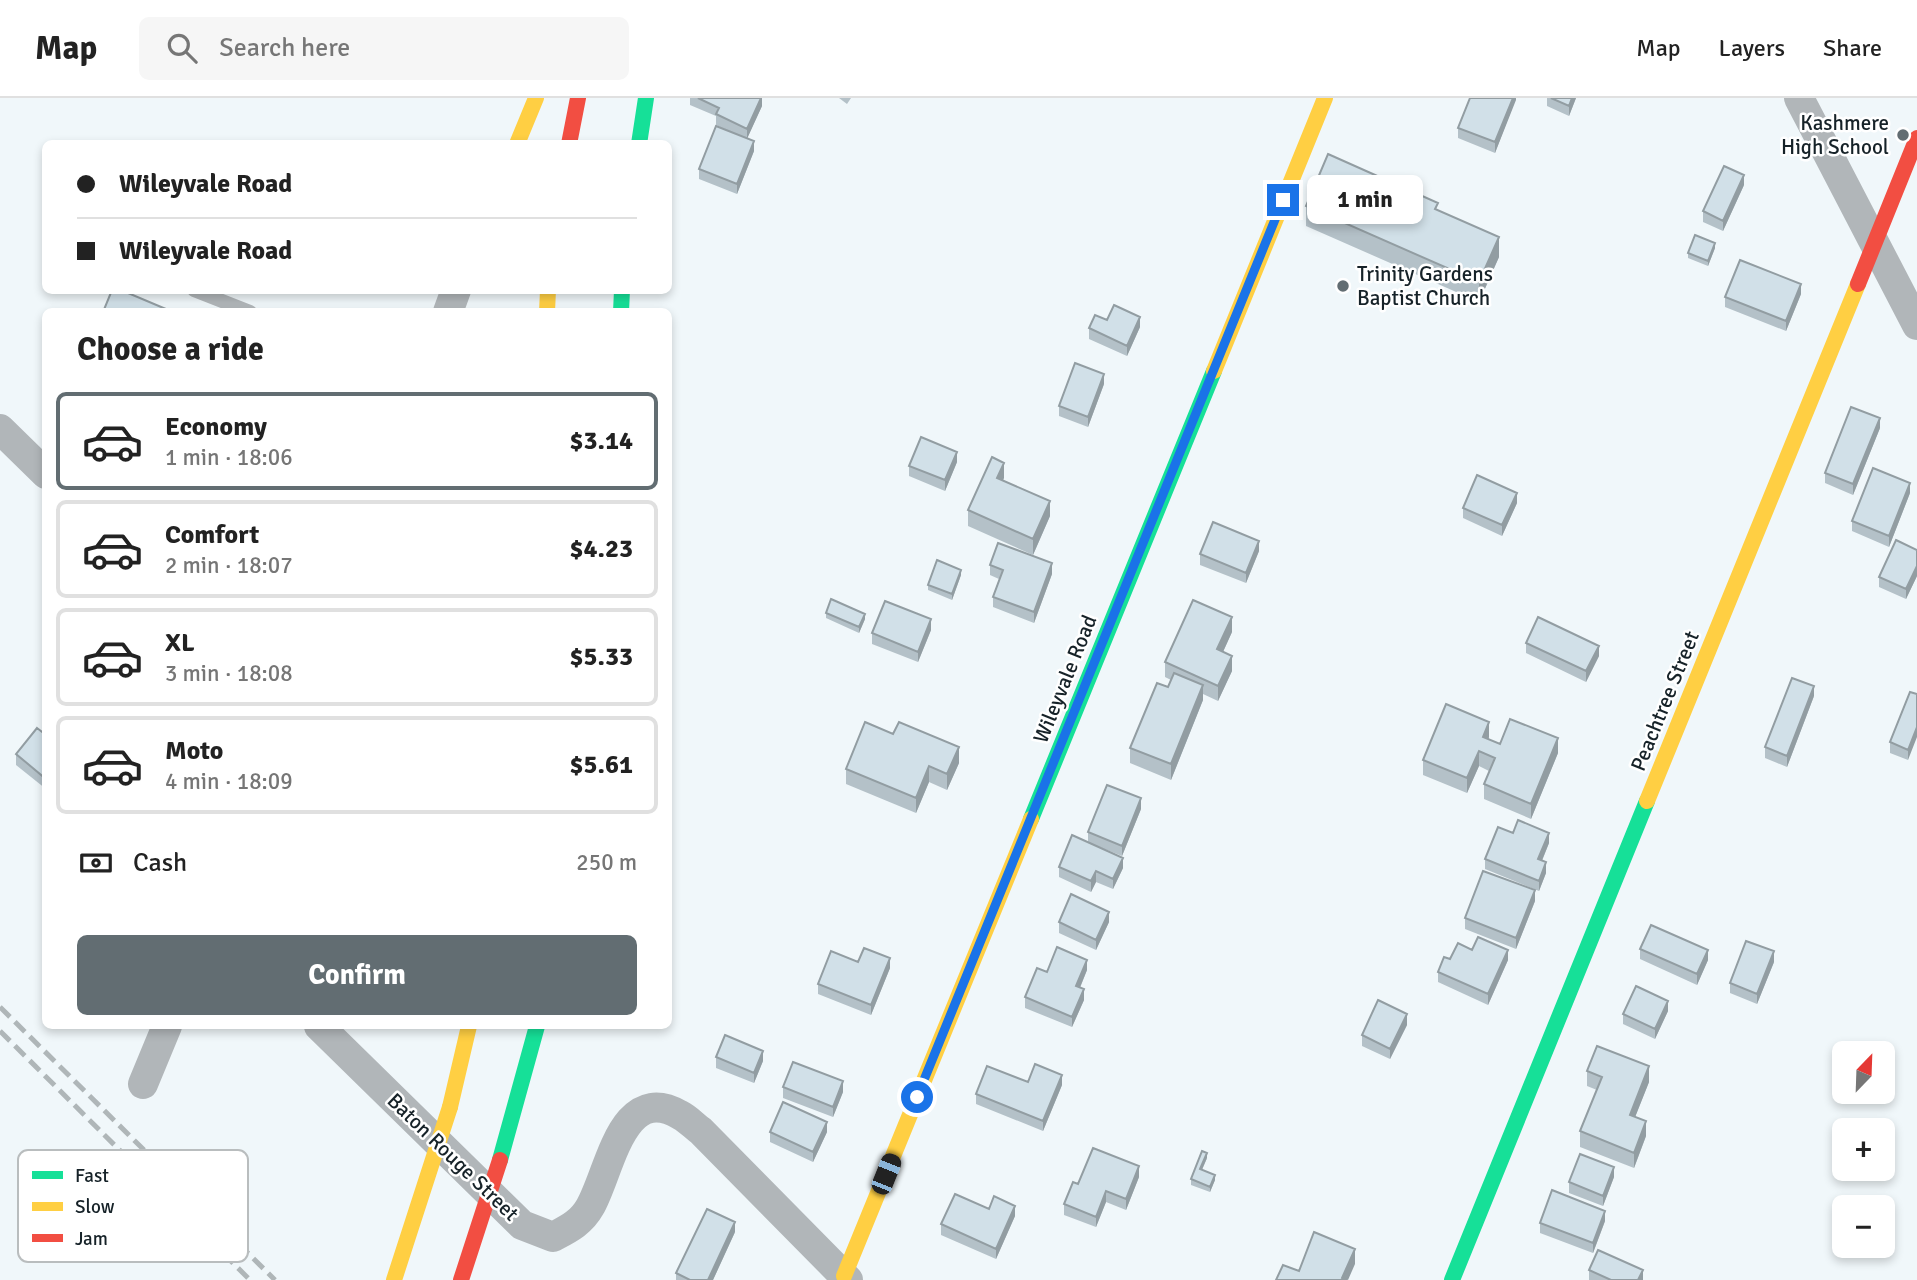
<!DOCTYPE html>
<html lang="en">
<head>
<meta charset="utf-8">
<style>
	:root { --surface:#fff; --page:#f6f6f6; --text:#222; --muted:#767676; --line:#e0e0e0; --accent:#626d72 }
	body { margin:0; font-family:Signika,sans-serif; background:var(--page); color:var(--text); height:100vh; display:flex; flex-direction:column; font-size:26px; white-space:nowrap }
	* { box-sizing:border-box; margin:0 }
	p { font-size:23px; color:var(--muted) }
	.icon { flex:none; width:38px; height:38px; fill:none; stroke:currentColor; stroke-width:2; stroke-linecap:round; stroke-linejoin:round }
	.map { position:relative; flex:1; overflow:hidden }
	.drawer { position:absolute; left:42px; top:210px; width:630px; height:721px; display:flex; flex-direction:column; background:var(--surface); border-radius:10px; box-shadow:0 4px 10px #0003 }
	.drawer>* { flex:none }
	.hud { position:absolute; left:42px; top:42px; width:630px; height:154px; border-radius:10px; box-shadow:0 4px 10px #0003; display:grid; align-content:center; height:154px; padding:0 35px; background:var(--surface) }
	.needle { width:46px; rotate:23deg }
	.controls { position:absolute; left:1832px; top:943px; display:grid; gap:14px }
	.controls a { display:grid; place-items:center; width:63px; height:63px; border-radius:10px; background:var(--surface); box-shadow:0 4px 10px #0003; font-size:35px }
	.end { position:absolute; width:32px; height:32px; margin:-16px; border:9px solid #1a73e8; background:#fff; box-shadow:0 0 0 4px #fff }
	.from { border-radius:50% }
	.bubble { position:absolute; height:49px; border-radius:10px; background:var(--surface); box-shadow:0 4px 10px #0003; font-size:23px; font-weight:700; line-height:49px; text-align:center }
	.car { position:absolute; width:21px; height:42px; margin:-21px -10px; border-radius:9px; box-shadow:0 0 5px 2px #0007; background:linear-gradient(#222 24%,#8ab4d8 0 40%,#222 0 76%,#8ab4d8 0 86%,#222 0) }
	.hud b { display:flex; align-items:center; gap:24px; height:66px; font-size:26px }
	.hud b+b { border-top:2px solid var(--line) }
	.hud i { width:18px; height:18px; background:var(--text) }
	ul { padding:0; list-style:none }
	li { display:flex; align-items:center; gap:21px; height:98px; margin:0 14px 10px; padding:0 21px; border:4px solid var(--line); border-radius:10px }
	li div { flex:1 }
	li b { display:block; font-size:26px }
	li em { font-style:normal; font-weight:700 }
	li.active { border-color:var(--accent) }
	li>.icon { width:63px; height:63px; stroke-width:1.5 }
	h2 { padding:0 35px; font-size:32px; line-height:84px }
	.pay { display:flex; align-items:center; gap:18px; height:77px; padding:0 35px; font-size:26px }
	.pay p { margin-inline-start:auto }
	.button { display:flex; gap:14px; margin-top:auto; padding:14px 35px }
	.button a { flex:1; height:80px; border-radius:10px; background:var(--accent); color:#fff; font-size:28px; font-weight:700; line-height:80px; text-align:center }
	header { display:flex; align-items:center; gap:42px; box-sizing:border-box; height:98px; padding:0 35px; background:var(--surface); border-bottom:2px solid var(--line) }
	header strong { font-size:33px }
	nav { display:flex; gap:38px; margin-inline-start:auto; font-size:24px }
	.search { width:490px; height:63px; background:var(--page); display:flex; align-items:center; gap:18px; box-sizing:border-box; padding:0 24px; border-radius:10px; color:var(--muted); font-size:26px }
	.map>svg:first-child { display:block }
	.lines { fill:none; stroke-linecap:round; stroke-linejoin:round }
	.lane { stroke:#b1b6b9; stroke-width:14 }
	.street { stroke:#b1b6b9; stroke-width:30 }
	.fast { stroke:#16e098; stroke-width:16 }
	.slow { stroke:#ffcf43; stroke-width:16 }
	.jam { stroke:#f24e42; stroke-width:16 }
	.rail { stroke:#afb6b8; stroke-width:5; stroke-dasharray:14 7; stroke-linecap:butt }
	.slow-bridge { stroke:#ffcf43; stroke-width:16 }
	.jam-bridge { stroke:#f24e42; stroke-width:16 }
	.wall { fill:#b4c1c8 }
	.shaded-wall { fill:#929da2 }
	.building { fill:#d1e0e8; stroke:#929da2; stroke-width:2 }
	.route { stroke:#1a73e8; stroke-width:9 }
	.poi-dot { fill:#626d72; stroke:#fff; stroke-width:2.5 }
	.labels { text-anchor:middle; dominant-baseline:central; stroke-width:5; stroke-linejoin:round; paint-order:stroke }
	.poi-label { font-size:21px; fill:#162228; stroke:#fff; text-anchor:end }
	.street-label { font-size:21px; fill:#162228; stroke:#fff }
	.key { fill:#fff; stroke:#b9bdbe; stroke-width:2 }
	.key-label { font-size:19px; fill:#162228 }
</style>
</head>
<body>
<header>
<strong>Map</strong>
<div class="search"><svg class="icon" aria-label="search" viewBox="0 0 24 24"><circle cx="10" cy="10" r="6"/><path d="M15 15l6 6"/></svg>Search here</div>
<nav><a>Map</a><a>Layers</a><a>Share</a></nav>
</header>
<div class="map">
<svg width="1917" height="1182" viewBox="0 0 1917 1182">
	<rect width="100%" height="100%" fill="#f0f7fa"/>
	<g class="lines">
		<path class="lane" d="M194 192 250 214"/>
		<path class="street" d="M1799 0 1917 227
			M448 214 456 192
			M0 331 46 376
			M319 928 522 1127 553 1139C568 1131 581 1125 590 1109 610 1075 621 983 680 1017 688 1021 694 1028 701 1033L848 1182
			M143 986 167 928"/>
		<path class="fast" d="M639 46 646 0
			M621 214 622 192
			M1031 721 1214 273
			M500 1062 537 928
			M1452 1182 1647 703"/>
		<path class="slow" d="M517 46 536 0
			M547 214 548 192
			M1214 273 1325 0
			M1647 703 1858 186
			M450 1009 469 928
			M844 1178 1031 721"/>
		<path class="jam" d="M569 46 578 0
			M1858 186 1917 40"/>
		<path class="rail" d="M0 909 275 1182
			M0 933 250 1182"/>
		<path class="slow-bridge" d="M394 1182 450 1009"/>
		<path class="jam-bridge" d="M461 1182 500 1062"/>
	</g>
	<path class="wall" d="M690 0H762V8L747 40 754 53 737 96 699 81V71L729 33 716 27V18L690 7Z
		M839 0H851L847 6Z
		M1516 0 1495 55 1458 40V30Z
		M1547 0H1576L1569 18 1547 8Z
		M1744 87 1723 133 1703 124V113Z
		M1306 108 1438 113 1499 159 1479 204 1306 128Z
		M1715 150 1708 168 1688 160V155Z
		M1801 196 1786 233 1725 209V199Z
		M1140 229 1127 258 1089 241V230Z
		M1104 286 1088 329 1059 318V308Z
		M1880 330 1853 397 1825 385V375Z
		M957 364 945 393 909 378V368Z
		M1004 380 1003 382 1050 418 1033 457 968 428V412Z
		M1910 395 1889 449 1852 433V423Z
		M1517 405 1502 438 1463 420V410Z
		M1917 452V478L1906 501 1879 489V479Z
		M1259 453 1246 485 1200 467V456Z
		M990 467 1052 476 1034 525 993 509V499L999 481 990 477Z
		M961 477 952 502 928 492V487Z
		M826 515 865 521 859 535 826 520Z
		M931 532 918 564 872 546V535Z
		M1232 534 1223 554 1232 573 1218 603 1203 596V602L1171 682 1130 665V650L1168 589 1171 582 1165 579V564Z
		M1526 545 1599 558 1586 584 1526 555Z
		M1910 594 1908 662 1890 655V644Z
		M1814 598 1787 669 1765 660V649Z
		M46 637V691L16 667V656Z
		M1489 639V641L1500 646 1558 655 1531 721 1484 701V686L1489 673 1479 668 1467 695 1423 677V662Z
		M959 665 947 692 929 684 916 715 846 686V671Z
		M1141 711 1122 758 1097 748 1123 770 1113 791 1096 784 1091 794 1059 779V769L1088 744V734Z
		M1513 735 1549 745 1542 763 1546 775 1539 793 1485 771V761Z
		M1535 803 1516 851 1465 831V820Z
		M1059 824H1109L1096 852 1059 835Z
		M1640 851 1708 862 1697 887 1640 861Z
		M1472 852 1508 862 1488 907 1438 884V874L1450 861Z
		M858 864 890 870 871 917 818 896V886Z
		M1774 864 1757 906 1730 895V885Z
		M1087 872 1080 890 1084 902 1072 929 1025 910V899L1047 874Z
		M1668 913 1655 941 1623 926V916Z
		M1407 927 1390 961 1362 948V937Z
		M716 959 763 963 754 985 716 970Z
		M1587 973 1649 984 1635 1019 1646 1038 1634 1070 1580 1049V1033L1597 992 1587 988Z
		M1062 987 1043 1033 976 1006V996Z
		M783 989 843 994 833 1019 783 1000Z
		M770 1034H827L813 1064 770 1044Z
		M1207 1060 1202 1072 1215 1082 1210 1094 1191 1087V1081Z
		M1139 1079 1126 1112 1106 1104 1096 1129 1064 1117V1106L1078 1086Z
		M1614 1079 1603 1108 1569 1095V1084Z
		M989 1111 1015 1118 996 1161 941 1137V1126Z
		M1605 1123 1593 1155 1540 1135V1125Z
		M735 1134 713 1182H676V1175Z
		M1589 1172 1643 1182H1589Z"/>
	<path class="shaded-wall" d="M761 0H762V8L747 41V31Z
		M1513 0H1516V2L1495 55V44Z
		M1572 0H1576L1569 18V8Z
		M754 43V53L737 96V86Z
		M1744 77V87L1723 133V123Z
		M1499 139V159L1479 204V184Z
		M1715 145V150L1708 168V163Z
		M1801 186V196L1786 233V223Z
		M1140 219V229L1127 258V248Z
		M1104 276V286L1088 329V319Z
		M1880 320V330L1853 397V386Z
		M957 354V364L945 393V382Z
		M1004 365V380L997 395V380Z
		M1910 385V395L1889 449V438Z
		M1517 395V405L1502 438V427Z
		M1050 403V418L1033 457V441Z
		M1259 443V453L1246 485V475Z
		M1052 465V476L1034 525V514Z
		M1917 468V478L1906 501V491Z
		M961 472V477L952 502V496Z
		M865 516V521L859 535V529Z
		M1232 519V534L1217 567V551Z
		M931 521V532L918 564V554Z
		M1599 548V558L1586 584V573Z
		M1232 558V573L1218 603V588Z
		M1203 587V602L1171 682V666Z
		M1814 588V598L1787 669V658Z
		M1489 624V639L1483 654V639Z
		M1917 629V639L1908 662V652Z
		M1558 640V655L1531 721V706Z
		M959 649V665L947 692V676Z
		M1479 653V668L1467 695V680Z
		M929 668V684L916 715V700Z
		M1141 700V711L1122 758V748Z
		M1549 735V745L1538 772V761Z
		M1123 760V770L1113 791V781Z
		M1546 764V775L1539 793V783Z
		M1096 773V784L1091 794V783Z
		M1535 792V803L1516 851V840Z
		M1109 814V824L1096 852V842Z
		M1508 852V862L1488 907V896Z
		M1708 852V862L1697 887V876Z
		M1774 853V864L1757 906V896Z
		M890 860V870L871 917V907Z
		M1087 862V872L1076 899V888Z
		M1084 891V902L1072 929V919Z
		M1668 903V913L1655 941V931Z
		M1407 916V927L1390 961V951Z
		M763 953V963L754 985V975Z
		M1649 968V984L1630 1032V1017Z
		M1062 977V987L1043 1033V1023Z
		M843 983V994L833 1019V1009Z
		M1646 1023V1038L1634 1070V1055Z
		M827 1024V1034L813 1064V1054Z
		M1207 1055V1060L1200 1076V1071Z
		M1139 1068V1079L1126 1112V1101Z
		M1614 1069V1079L1603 1108V1098Z
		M1215 1077V1082L1210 1094V1089Z
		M1106 1093V1104L1096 1129V1119Z
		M1015 1108V1118L996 1161V1151Z
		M1605 1113V1123L1593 1155V1145Z
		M735 1124V1134L713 1182H708Z
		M1355 1151V1166L1348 1182 1342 1180Z
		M1643 1172V1182H1638Z"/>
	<path class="building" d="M698 0H761L747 31 716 16 719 10Z
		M1470 0H1513L1495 44 1458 30Z
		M1551 0H1572L1569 8Z
		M716 28 754 43 737 86 699 71Z
		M1328 56 1438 105 1435 111 1499 139 1479 184 1306 108Z
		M1724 68 1744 77 1723 123 1703 113Z
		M1695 137 1715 145 1708 163 1688 155Z
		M1740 162 1801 186 1786 223 1725 199Z
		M112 192H121L173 214H103Z
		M1114 207 1140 219 1127 248 1089 230 1095 217 1107 222Z
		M1075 265 1104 276 1088 319 1059 308Z
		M1851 309 1880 320 1853 386 1825 375Z
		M921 339 957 354 945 382 909 368Z
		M992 359 1004 365 997 380 1050 403 1033 441 968 412Z
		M1873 370 1910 385 1889 438 1852 423Z
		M1477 377 1517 395 1502 427 1463 410Z
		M1213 424 1259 443 1246 475 1200 456Z
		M1896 442 1917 452V468L1906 491 1879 479Z
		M998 445 1052 465 1034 514 993 499 1003 472 990 467Z
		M937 462 961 472 952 496 928 487Z
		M831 501 865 516 859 529 826 515Z
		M1193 502 1232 519 1217 551 1232 558 1218 588 1165 564Z
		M885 503 931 521 918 554 872 535Z
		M1538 519 1599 548 1586 573 1526 545Z
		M1174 575 1203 587 1171 666 1130 650 1157 585 1168 589Z
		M1792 580 1814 588 1787 658 1765 649Z
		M1910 594 1917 596V629L1908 652 1890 644Z
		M1446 606 1489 624 1483 639 1500 646 1510 621 1558 640 1531 706 1484 686 1495 660 1479 653 1467 680 1423 662Z
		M865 624 893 636 899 624 959 649 947 676 929 668 916 700 846 671Z
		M37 630 46 637V681L16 656Z
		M1107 687 1141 700 1122 748 1088 734Z
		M1518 722 1549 735 1538 761 1546 764 1539 783 1485 761 1498 729 1513 735Z
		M1072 737 1123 760 1113 781 1096 773 1091 783 1059 769Z
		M1483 773 1535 792 1516 840 1465 820Z
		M1071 796 1109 814 1096 842 1059 824Z
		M1651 827 1708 852 1697 876 1640 851Z
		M1478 839 1508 852 1488 896 1438 874 1444 859 1450 861 1458 845 1472 852Z
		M1746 843 1774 853 1757 896 1730 885Z
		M1057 849 1087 862 1076 888 1084 891 1072 919 1025 899 1037 870 1047 874Z
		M864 850 890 860 871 907 818 886 831 853 858 864Z
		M1636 888 1668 903 1655 931 1623 916Z
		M1378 902 1407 916 1390 951 1362 937Z
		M725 937 763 953 754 975 716 959Z
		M1597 948 1649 968 1630 1017 1646 1023 1634 1055 1580 1033 1602 979 1587 973Z
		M793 964 843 983 833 1009 783 989Z
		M1035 966 1062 977 1043 1023 976 996 987 968 1028 984Z
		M783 1004 827 1024 813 1054 770 1034Z
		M1093 1050 1139 1068 1126 1101 1106 1093 1096 1119 1064 1106 1073 1084 1078 1086Z
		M1202 1053 1207 1055 1200 1071 1215 1077 1210 1089 1191 1081Z
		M1580 1056 1614 1069 1603 1098 1569 1084Z
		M1552 1092 1605 1113 1593 1145 1540 1125Z
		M955 1096 989 1111 994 1098 1015 1108 996 1151 941 1126Z
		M707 1111 735 1124 708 1182H690L676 1175Z
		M1314 1134 1355 1151 1342 1180 1347 1182H1276L1283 1167 1299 1173Z
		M1598 1152 1643 1172 1638 1182H1611L1589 1172Z"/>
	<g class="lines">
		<path class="route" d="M917 999 1283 102"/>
	</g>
	<g class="poi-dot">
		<circle cx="1903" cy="37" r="7"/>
		<circle cx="1343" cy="188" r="7"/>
	</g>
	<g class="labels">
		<g class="poi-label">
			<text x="1889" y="25">Kashmere<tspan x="1889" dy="24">High School</tspan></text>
			<text x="1357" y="176" text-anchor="start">Trinity Gardens<tspan x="1357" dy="24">Baptist Church</tspan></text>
		</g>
		<g class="street-label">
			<text transform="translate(1065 581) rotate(-68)">Wileyvale Road</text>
			<text transform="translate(1665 603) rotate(-68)">Peachtree Street</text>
			<text transform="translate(453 1059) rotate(44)">Baton Rouge Street</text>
		</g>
	</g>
	<rect x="18" y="1052" width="230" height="112" rx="10" class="key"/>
	<rect x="32" y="1073" width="31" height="8" fill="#16e098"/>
	<rect x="32" y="1104" width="31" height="9" fill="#ffcf43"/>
	<rect x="32" y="1136" width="31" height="8" fill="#f24e42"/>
	<g class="key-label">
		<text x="75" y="1084">Fast</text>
		<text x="75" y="1115">Slow</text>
		<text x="75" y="1147">Jam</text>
	</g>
</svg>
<div class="controls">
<a><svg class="needle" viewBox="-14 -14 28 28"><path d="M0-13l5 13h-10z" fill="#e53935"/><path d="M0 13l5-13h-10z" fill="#767676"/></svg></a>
<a>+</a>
<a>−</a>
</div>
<i class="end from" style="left:917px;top:999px"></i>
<i class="end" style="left:1283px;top:102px"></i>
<div class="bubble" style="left:1307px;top:77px;width:116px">1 min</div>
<i class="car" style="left:886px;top:1076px;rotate:22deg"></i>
<div class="hud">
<b><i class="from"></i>Wileyvale Road</b>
<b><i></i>Wileyvale Road</b>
</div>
<section class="drawer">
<h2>Choose a ride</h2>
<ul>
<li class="active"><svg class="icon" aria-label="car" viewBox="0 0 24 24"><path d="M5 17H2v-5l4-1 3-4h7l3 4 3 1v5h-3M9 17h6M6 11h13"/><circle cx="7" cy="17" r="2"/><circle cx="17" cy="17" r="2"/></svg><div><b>Economy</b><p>1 min · 18:06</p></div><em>$3.14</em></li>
<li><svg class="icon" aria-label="car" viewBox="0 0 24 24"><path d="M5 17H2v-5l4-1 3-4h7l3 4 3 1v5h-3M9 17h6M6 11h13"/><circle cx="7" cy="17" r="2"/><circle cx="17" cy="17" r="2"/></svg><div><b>Comfort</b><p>2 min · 18:07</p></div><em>$4.23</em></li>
<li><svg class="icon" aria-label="car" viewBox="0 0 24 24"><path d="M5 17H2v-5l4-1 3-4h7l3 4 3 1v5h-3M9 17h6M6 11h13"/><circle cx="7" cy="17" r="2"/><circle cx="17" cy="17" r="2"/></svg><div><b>XL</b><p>3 min · 18:08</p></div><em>$5.33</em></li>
<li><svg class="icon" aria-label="car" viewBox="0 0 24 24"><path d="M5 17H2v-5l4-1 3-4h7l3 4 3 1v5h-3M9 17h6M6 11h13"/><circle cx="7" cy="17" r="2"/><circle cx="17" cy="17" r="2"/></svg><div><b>Moto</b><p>4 min · 18:09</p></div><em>$5.61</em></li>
</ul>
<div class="pay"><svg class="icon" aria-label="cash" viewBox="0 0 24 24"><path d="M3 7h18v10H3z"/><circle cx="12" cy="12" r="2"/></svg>Cash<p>250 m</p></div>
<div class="button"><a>Confirm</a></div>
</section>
</div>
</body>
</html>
